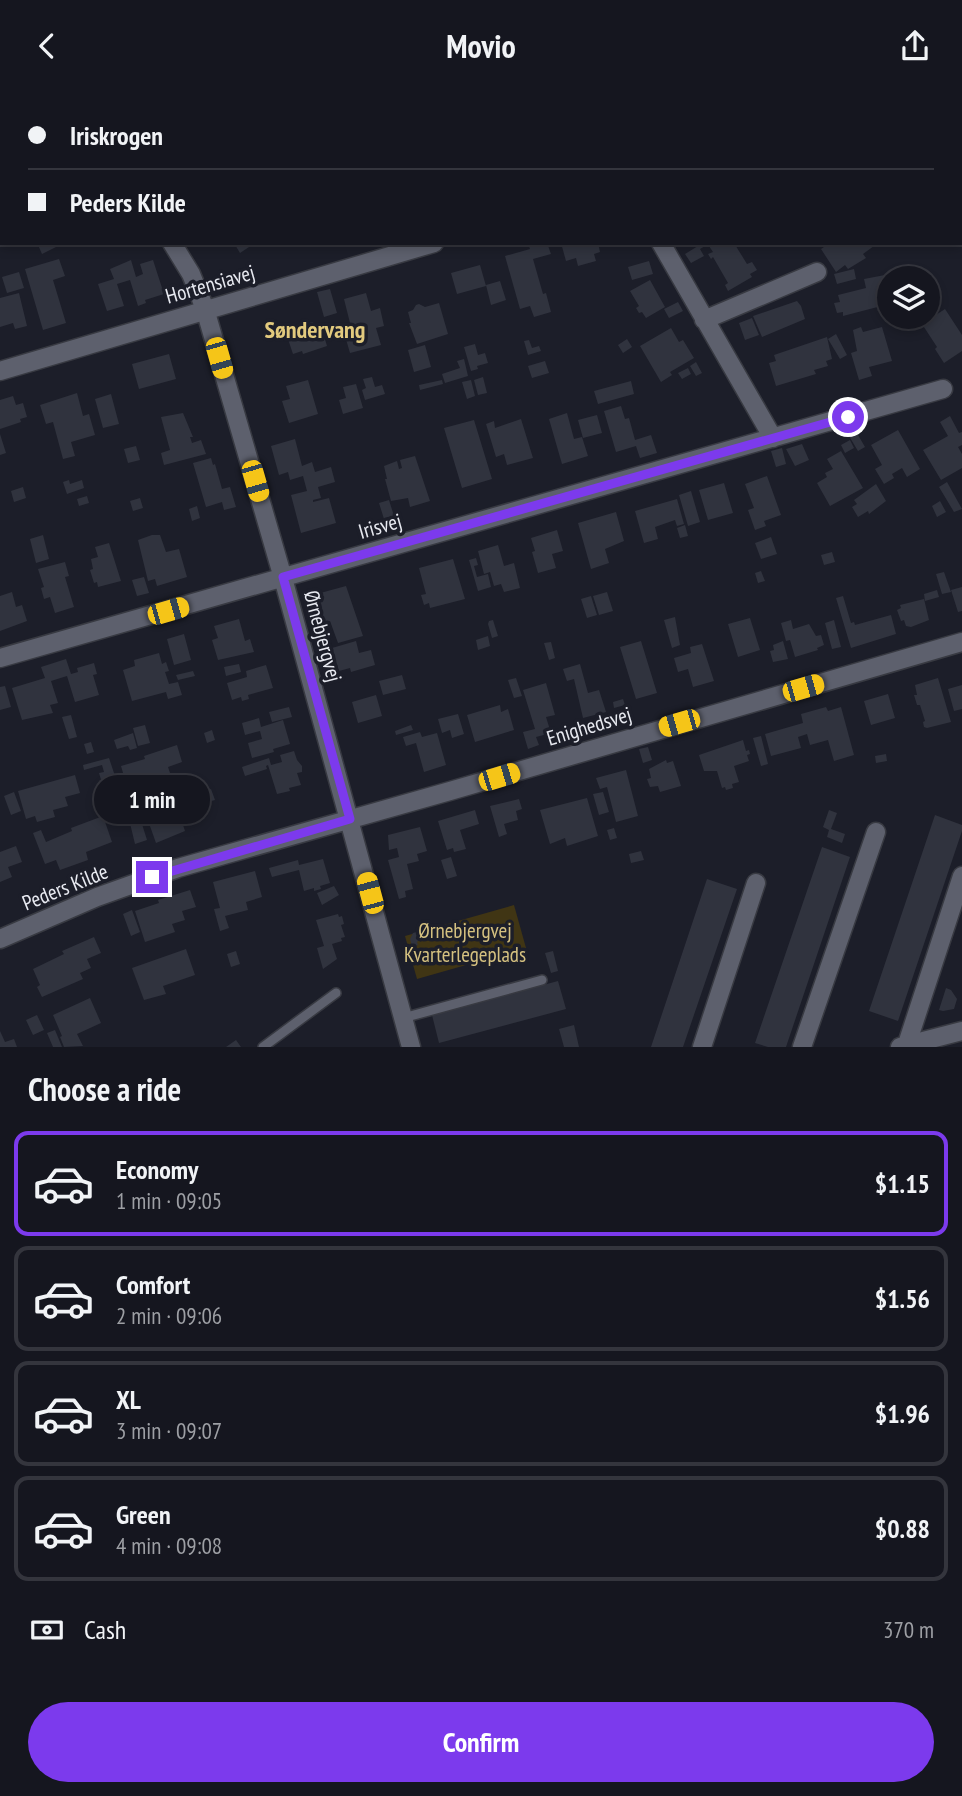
<!DOCTYPE html>
<html lang="en">
<head>
<meta charset="utf-8">
<style>
	:root { --surface:#15161f; --page:#22232c; --text:#f1f3f6; --muted:#9d9fa4; --line:#34353d; --accent:#7c3aed }
	body { margin:0; font-family:"PT Sans Narrow",sans-serif; background:var(--page); color:var(--text); height:100vh; display:flex; flex-direction:column; font-size:26px; white-space:nowrap }
	* { box-sizing:border-box; margin:0 }
	p { font-size:23px; color:var(--muted) }
	.icon { flex:none; width:38px; height:38px; fill:none; stroke:currentColor; stroke-width:2; stroke-linecap:round; stroke-linejoin:round }
	.map { position:relative; height:956px; overflow:hidden }
	.side { display:flex; flex-direction:column; background:var(--surface); flex:1 }
	.side>* { flex:none }
	.banner { position:absolute; left:0px; top:0px; width:962px; height:154px; box-shadow:0 4px 10px #0003,0 0 0 2px var(--line); display:grid; align-content:center; height:154px; padding:0 28px; background:var(--surface) }
	.fabs { position:absolute; left:877px; top:175px; display:grid; gap:14px }
	.fabs a { display:grid; place-items:center; width:63px; height:63px; border-radius:50%; background:var(--surface); box-shadow:0 4px 10px #0003,0 0 0 2px var(--line); font-size:35px }
	.end { position:absolute; width:32px; height:32px; margin:-16px; border:9px solid #7c3aed; background:#fff; box-shadow:0 0 0 4px #fff }
	.from { border-radius:50% }
	.bubble { position:absolute; height:49px; border-radius:24px; background:var(--surface); box-shadow:0 4px 10px #0003,0 0 0 2px var(--line); font-size:23px; font-weight:800; line-height:49px; text-align:center }
	.car { position:absolute; width:21px; height:42px; margin:-21px -10px; border-radius:9px; box-shadow:0 0 5px 2px #0007; background:linear-gradient(#f5c518 24%,#345 0 40%,#f5c518 0 76%,#345 0 86%,#f5c518 0) }
	.banner b { display:flex; align-items:center; gap:24px; height:66px; font-size:26px }
	.banner b+b { border-top:2px solid var(--line) }
	.banner i { width:18px; height:18px; background:var(--text) }
	ul { padding:0; list-style:none }
	li { display:flex; align-items:center; gap:21px; height:105px; margin:0 14px 10px; padding:0 14px; border:4px solid var(--line); border-radius:14px }
	li div { flex:1 }
	li b { display:block; font-size:26px }
	li em { font-style:normal; font-weight:800 }
	li.selected { border-color:var(--accent) }
	li>.icon { width:63px; height:63px; stroke-width:1.5 }
	h2 { padding:0 28px; font-size:32px; line-height:84px }
	.pay { display:flex; align-items:center; gap:18px; height:77px; padding:0 28px; font-size:26px }
	.pay p { margin-inline-start:auto }
	.cta { display:flex; gap:14px; margin-top:auto; padding:14px 28px }
	.cta a { flex:1; height:80px; border-radius:42px; background:var(--accent); color:#fff; font-size:28px; font-weight:800; line-height:80px; text-align:center }
	header { display:flex; justify-content:space-between; align-items:center; height:91px; padding:0 28px; background:var(--surface); font-size:32px; font-weight:800 }
	.map>svg:first-child { display:block }
	.green { fill:#403514 }
	.building { fill:#30333e }
	.lines { fill:none; stroke-linecap:round; stroke-linejoin:round }
	.lane-casing { stroke:#383a42; stroke-width:12 }
	.street-casing { stroke:#383a42; stroke-width:21 }
	.lane { stroke:#5d606d; stroke-width:9 }
	.street { stroke:#5d606d; stroke-width:18 }
	.route { stroke:#7c3aed; stroke-width:9 }
	.labels { text-anchor:middle; dominant-baseline:central; stroke-width:7; stroke-linejoin:round; paint-order:stroke }
	.street-label { font-size:21px; fill:#e8eaf1; stroke:#1c1e29 }
	.park-label { font-size:21px; fill:#d5c180; stroke:#1c1e29 }
	.quarter-label { font-size:24px; font-weight:bold; fill:#e2ca7e; stroke:#1c1e29 }
</style>
</head>
<body>
<header><svg class="icon" aria-label="back" viewBox="0 0 24 24"><path d="M15 5l-7 7 7 7"/></svg>Movio<svg class="icon" aria-label="share" viewBox="0 0 24 24"><path d="M12 15V3M7 8l5-5 5 5M5 13v7h14v-7"/></svg></header>
<div class="map">
<svg width="962" height="956" viewBox="0 0 962 956">
	<rect width="100%" height="100%" fill="#1c1e29"/>
	<path class="green" d="M514 814 526 857 417 888 405 845Z"/>
	<path class="building" d="M42 152H64L42 163 38 154Z
		M234 152H255L240 162Z
		M528 152H547L551 163 533 168 543 203 546 202 551 221 534 226 530 215 520 218 505 165 530 158Z
		M561 152H598L600 161 594 163 596 170 578 175 576 167 566 170Z
		M696 152H710L700 158 704 165 691 172 685 163 698 155Z
		M714 152H734L747 173 752 171 757 179 750 183 752 186 728 200 725 194 728 192 713 166 711 168 708 163 713 161 709 155Z
		M830 152H878L863 163 866 167 848 178 845 174 836 181 821 158Z
		M59 168 65 185 53 189 66 232 43 239 25 178Z
		M131 169 136 186 143 183 140 173 153 169 164 203 145 209 146 212 138 215 130 189 117 193 124 215 107 220 98 193 114 188 110 178Z
		M649 170 653 183 632 189 628 176Z
		M480 174 486 195 457 203 451 182Z
		M854 178 856 188 837 193 834 183Z
		M19 181 24 197 7 202 2 186Z
		M885 184 887 192H889V213L843 225V221L837 222 834 212 840 211 838 204 866 197 864 188Z
		M650 189 665 216 646 227 642 221 639 222 636 217 639 215 630 200Z
		M500 190 506 209 491 214 486 194Z
		M330 198 337 222 324 226 317 201Z
		M19 202 27 235 15 238 13 232 0 236V207Z
		M366 202 371 220 380 217 384 235 376 237 381 254 350 262 343 238 351 236 344 208Z
		M797 210 801 215 805 228 762 246 753 225Z
		M678 211 683 220 669 227 664 218Z
		M439 212 448 243 417 253 409 232H411L408 221 413 219 416 214 419 213 425 216Z
		M945 218 962 244V260L944 272 935 258 937 256 922 233Z
		M752 227 759 244 745 249 739 232Z
		M313 231 315 237 321 235 327 255 303 263 302 260 293 263 288 248 304 240 302 234Z
		M861 236 863 241 882 236 892 270 869 276 872 285 859 289 851 262 857 260 853 239Z
		M671 237 679 251 683 249 694 267 670 281 672 284 661 291 640 255Z
		M836 243 847 264 840 268 828 248Z
		M827 246 832 268 826 270 828 275 814 279 816 283 776 295 769 272 776 270 774 264Z
		M627 248 632 256 623 262 618 254Z
		M529 249 532 257 539 255 541 260 528 264 524 250Z
		M475 253 478 264 485 262 488 272 477 275 478 278 471 280 464 256Z
		M425 254 431 276 414 281 408 259Z
		M169 263 176 288 139 298 132 273Z
		M464 268 468 285 445 292 442 283 460 277 457 270Z
		M545 270 549 282 532 287 528 275Z
		M696 271 702 282 696 285 690 275Z
		M688 277 691 283 682 288 678 282Z
		M372 286 375 296 382 294 385 303 365 309 362 299 366 297 363 288Z
		M483 286 487 302 478 304 474 289Z
		M308 289 318 323 289 332 282 310 290 308 286 295Z
		M442 289 443 293 420 299 419 294Z
		M471 289 475 305 467 308 462 291Z
		M631 290 634 303 598 313 594 300Z
		M356 293 363 317 343 323 339 309 346 307 343 296Z
		M77 302 83 325 89 323 95 344 71 351 75 365 63 368 53 331 46 333 40 314Z
		M111 303 119 333 103 337 95 308Z
		M13 305 16 314 23 312 27 326 20 328 21 331 0 338V309Z
		M621 315 625 328 629 327 635 349 651 344 657 362 640 367 636 355 616 361 604 320Z
		M183 322 193 346H190L192 352 201 349 206 363 164 374 161 362 170 359 161 326Z
		M567 322 574 348 582 346 588 365 562 373 549 328Z
		M597 324 602 342 583 347 578 329Z
		M950 325 959 342 962 341V354L958 356 962 363V377L941 389 923 359 948 345 940 331Z
		M521 328 533 367 507 374 504 363 496 366 486 333 494 330 495 337Z
		M474 329 492 388 462 397 444 337Z
		M854 337 865 356 858 360 846 340Z
		M898 339 920 378 907 386 902 377 892 383 894 387 884 393 875 378 882 374 871 354Z
		M0 343 6 362 0 364Z
		M295 348 302 375 312 371 315 381 331 376 335 391 318 396 321 407 313 409V411L329 407 336 432 301 442 291 404 307 400 303 385 290 389 288 381 279 384 271 355Z
		M850 349 854 357 845 362 841 354Z
		M802 353 809 369 795 375 786 358Z
		M136 355 140 369 128 372 124 358Z
		M782 357 786 373 776 376 771 360Z
		M841 360 863 397 830 415 817 392 827 386 825 382 833 378 827 368Z
		M415 365 430 410 410 416 408 407 391 410 385 388H387L384 375 397 370 399 378 402 377 400 369Z
		M211 367 213 374 215 373 222 398 230 396 236 416 224 419 222 411 206 416 193 372Z
		M767 385 781 424 764 430 766 435 755 439 748 419 754 417 745 393Z
		M69 389 70 393 82 389 84 397 67 403 63 391Z
		M947 391 962 418 954 421 939 396Z
		M724 392 733 422 708 429 699 399Z
		M876 393 886 410 869 423 868 420 858 426 852 416 857 413 854 409Z
		M23 396 26 407 14 411 11 400Z
		M691 400 700 431 688 435 679 404Z
		M87 405 89 412 79 415 77 408Z
		M140 407 143 417 133 420 130 410Z
		M677 408 684 433 677 435 675 429 655 436 658 448 644 452 635 420Z
		M389 409 394 425 384 428 379 412Z
		M940 410 946 421 937 426 932 415Z
		M197 415 200 427 192 430 189 418Z
		M616 421 624 450 605 458 609 472 591 478 578 432Z
		M685 434 688 445 680 447 677 437Z
		M557 439 563 460 552 463 556 477 538 482 532 461 535 460 531 447Z
		M43 444 49 468 36 472 30 448Z
		M152 444H160L166 461 179 458 187 486 157 495 155 488 148 490 138 449Z
		M771 446 777 463 761 468 755 452Z
		M109 452 121 490 98 496 97 491 94 492 90 479 93 478 91 468 98 466 95 456Z
		M498 454 504 475 514 472 520 497 504 501 501 493 494 495 490 481 484 483 478 460Z
		M832 461 835 471 824 474 821 464Z
		M476 467 478 474 474 475 477 486 488 483 491 496 478 500 469 469Z
		M453 468 465 508 430 517 429 512 424 514 421 504 426 503 419 477Z
		M65 471 69 485 65 486 74 516 55 522 50 506 44 508 41 497 44 496 38 478Z
		M761 480 765 490 758 492 755 482Z
		M944 481 951 501 942 503 936 483Z
		M144 486 149 502 137 505 132 489Z
		M346 495 363 545 338 552 330 530 321 533 313 504Z
		M962 496V520L958 521 951 499Z
		M937 499 939 506 925 510 924 503Z
		M12 501 16 516 22 514 27 530 0 540V505Z
		M607 501 613 520 599 524 593 505Z
		M591 505 597 524 587 527 581 508Z
		M843 505 851 532 854 531 855 534 891 524 896 543 851 557 836 507Z
		M924 508 929 529 911 536 906 535 904 529 901 530 897 519 901 517 900 514Z
		M675 526 680 554 672 557 664 529Z
		M750 527 760 559 738 566 728 533Z
		M239 528 245 550 250 548 254 561 218 569 212 549 218 547 214 535Z
		M493 529 498 545 492 547 488 533 489 530Z
		M791 529 793 538 809 533 816 545 821 544 824 554 817 557 818 559 795 566 790 549 786 550 781 532Z
		M834 529 841 556 832 558 825 532Z
		M184 543 191 569 174 574 167 548Z
		M488 545 490 555 478 559 476 549Z
		M356 550 359 562 371 559 375 574 351 581 350 577 339 580 332 557Z
		M641 550 657 602 636 608 620 556Z
		M783 550 788 568 773 571 770 560 774 559 773 554Z
		M551 551 555 567 549 569 544 552Z
		M702 553 714 590 693 596 688 578 678 581 674 567 691 562 690 556Z
		M159 562 162 573 166 571 169 580 165 581 169 593 178 591 182 604 168 608 166 601 132 610 123 579 135 575 134 569Z
		M66 568 71 583 78 581 77 577 94 572 97 583 93 584 99 604 75 611 67 585 51 590 58 612 50 614 53 622 22 629 12 597 45 587 41 576Z
		M239 573 241 581 226 585 224 576Z
		M580 573 588 602 599 599 606 621 583 627 574 588 567 590 563 578Z
		M266 574 273 597 248 604 249 608 242 610 241 606 232 609 227 592 247 586 246 580Z
		M193 580 195 585 178 589 176 584Z
		M402 584 406 598 383 604 379 590Z
		M516 587 522 605 514 607 508 589Z
		M938 587 951 631 927 637 924 636 923 631 925 630 920 614H917L914 604H917L915 594Z
		M546 592 555 624 546 626 551 642 536 646 539 654 528 658 523 641 535 638 523 599Z
		M962 594V618L954 620 948 598Z
		M5 595 11 616 0 619V596Z
		M888 603 895 627 871 634 864 610Z
		M376 604 382 625 358 632 352 611Z
		M623 608 625 614 614 617 613 611Z
		M500 614 501 621 508 618 514 639 475 651 467 624Z
		M289 616 292 626 272 631 269 621Z
		M826 616 828 620 841 616 854 664 834 670 828 649 810 654 807 643 798 646 801 657 771 665 765 643 803 632 801 623Z
		M458 623 464 643 452 647 450 639 442 642 438 628Z
		M71 624 77 646 69 648 62 626Z
		M259 627 261 636 283 629 290 653 273 658 274 661 252 667 248 652 262 648 260 640 245 644 242 632Z
		M145 634 150 652 138 655 133 637Z
		M411 634 413 639 396 644 395 640Z
		M212 639 215 649 207 652 204 642Z
		M420 641 422 646 437 642 446 674 424 681 416 652 406 655 403 646Z
		M133 642 137 657 130 659 128 655 117 658 114 649Z
		M761 645 768 673 761 675 753 647Z
		M743 649 746 660 749 659 750 663 747 664 749 670 734 675 739 691 732 693 733 697 726 699 725 696 722 697 717 680H704L699 664Z
		M91 651 94 661 87 663 84 653Z
		M177 654 182 671 168 676 171 685 159 689 161 695 140 702 138 696 128 699 121 675 145 668 144 665Z
		M648 656 652 669 643 672 639 658Z
		M294 660 297 669 302 675V681L297 682 301 694 289 697 290 700 277 703 268 674 266 675 267 678 245 685 242 676 269 667 271 674 282 671 280 664Z
		M886 663 887 670 876 672 875 665Z
		M109 667 116 688 102 692 99 682 104 681 102 674 84 679 83 674Z
		M666 669 667 672 673 670 681 695 660 701 658 695 650 696 647 688 651 687 649 678Z
		M626 679 638 725 616 731 607 696 600 698 596 687Z
		M75 684 80 702 65 706 68 715 53 719 55 726 37 731 35 725 26 728 18 700Z
		M200 698 206 715 192 720 195 729 183 734 185 740 156 752 145 721Z
		M211 698 215 709 208 711 204 700Z
		M14 701 21 720 11 724 4 705Z
		M603 701 609 721 599 724 593 703Z
		M587 707 598 745 567 755 565 747 550 753 540 719Z
		M519 708 522 718 516 720 518 729 504 733 507 743 499 746 490 715Z
		M137 717 147 749 135 753 127 720Z
		M475 719 479 733 460 739 466 758 454 761 453 757 447 759 438 730Z
		M829 719 837 722 831 738 845 743 842 752 827 746 829 739 823 736Z
		M935 724 962 734V740L898 930 869 920Z
		M103 725 112 751 86 761 88 769 60 779 56 769 45 773 33 742 41 739 46 751 72 740 71 737Z
		M420 736 427 760 417 763 419 770 407 773 413 798 405 800 406 806 399 808 388 769 399 766 397 757 389 759 388 744Z
		M614 737 617 747 610 749 607 739Z
		M16 755 22 771 8 776 12 786 0 791V761Z
		M822 756 850 766 786 956H768L755 952Z
		M641 760 644 769 631 772 629 763Z
		M451 766 457 785 447 788 441 769Z
		M323 768 330 792 320 795 321 798 314 800V797L304 800 299 779 272 786 269 777 298 769 299 774Z
		M255 780 262 806 246 811 248 819 225 825 229 837 220 840 214 818 220 817 213 791Z
		M707 788 737 798 683 956H651Z
		M334 795 339 804 322 814 317 802Z
		M190 799 196 816 182 820 185 829 172 833 175 841 145 851 135 820 159 812 158 809Z
		M132 819 140 841 131 845 123 823Z
		M338 823 339 826 342 825 344 833 341 834 345 846 341 847 342 850 332 853 337 868 323 878 317 857 324 855 316 829Z
		M420 840 422 847 417 851 418 854 412 856 410 848 413 842Z
		M94 846 101 862 87 868 91 877 80 882 83 888 42 906 37 896 40 894 33 878 64 863 62 860Z
		M186 858 195 884 163 895 166 903 144 909 132 877Z
		M236 860 240 873 231 876 227 863Z
		M553 860 558 880 551 882 545 862Z
		M558 890 566 918 439 952 432 924Z
		M946 897 951 899 957 908 954 918 943 920 939 919Z
		M90 907 101 932 77 943 83 955 64 956 60 946 62 945 53 924Z
		M37 924 44 939 33 944 26 929Z
		M574 934 579 956H564L559 938Z
		M55 939 62 956H53L47 942Z
		M0 940 5 951 14 948 17 956H0Z
		M236 949 241 956H226Z"/>
	<g class="lines">
		<g class="lane-casing">
			<path id="lane" d="M403 927 542 889
				M263 956 336 902"/>
		</g>
		<g class="street-casing">
			<path id="street" d="M83 0 84 2
				M574 0 575 2
				M770 2 771 0
				M961 73H962
				M172 152 191 183 205 218 283 487 411 956
				M661 152 773 347
				M704 229 817 181
				M0 280 434 152
				M0 567 943 298
				M0 848 97 806 178 777 450 700 962 551
				M702 956 756 792
				M802 956 876 741
				M900 956 962 940
				M906 956 962 785"/>
		</g>
		<use href="#lane" class="lane"/>
		<use href="#street" class="street"/>
	</g>
	<g class="lines">
		<path class="route" d="M152 786 350 728 283 486 848 326"/>
	</g>
	<g class="labels">
		<g class="street-label">
			<text transform="translate(210 193) rotate(-16)">Hortensiavej</text>
			<text transform="translate(380 435) rotate(-16)">Irisvej</text>
			<text transform="translate(323 545) rotate(75)">Ørnebjergvej</text>
			<text transform="translate(589 635) rotate(-17)">Enighedsvej</text>
			<text transform="translate(65 796) rotate(-22)">Peders Kilde</text>
		</g>
		<g class="park-label">
			<text x="465" y="839">Ørnebjergvej<tspan x="465" dy="24">Kvarterlegeplads</tspan></text>
		</g>
		<g class="quarter-label">
			<text x="315" y="238">Søndervang</text>
		</g>
	</g>
</svg>
<div class="fabs">
<a><svg class="icon" aria-label="layers" viewBox="0 0 24 24"><path d="M12 4l9 5-9 5-9-5zM3 14l9 5 9-5"/></svg></a>
</div>
<i class="end from" style="left:848px;top:326px"></i>
<i class="end" style="left:152px;top:786px"></i>
<div class="bubble" style="left:94px;top:684px;width:116px">1 min</div>
<i class="car" style="left:219px;top:267px;rotate:164deg"></i>
<i class="car" style="left:255px;top:390px;rotate:164deg"></i>
<i class="car" style="left:168px;top:520px;rotate:74deg"></i>
<i class="car" style="left:803px;top:597px;rotate:74deg"></i>
<i class="car" style="left:679px;top:632px;rotate:254deg"></i>
<i class="car" style="left:499px;top:686px;rotate:73deg"></i>
<i class="car" style="left:370px;top:802px;rotate:345deg"></i>
<div class="banner">
<b><i class="from"></i>Iriskrogen</b>
<b><i></i>Peders Kilde</b>
</div>
</div>
<section class="side">
<h2>Choose a ride</h2>
<ul>
<li class="selected"><svg class="icon" aria-label="car" viewBox="0 0 24 24"><path d="M5 17H2v-5l4-1 3-4h7l3 4 3 1v5h-3M9 17h6M6 11h13"/><circle cx="7" cy="17" r="2"/><circle cx="17" cy="17" r="2"/></svg><div><b>Economy</b><p>1 min · 09:05</p></div><em>$1.15</em></li>
<li><svg class="icon" aria-label="car" viewBox="0 0 24 24"><path d="M5 17H2v-5l4-1 3-4h7l3 4 3 1v5h-3M9 17h6M6 11h13"/><circle cx="7" cy="17" r="2"/><circle cx="17" cy="17" r="2"/></svg><div><b>Comfort</b><p>2 min · 09:06</p></div><em>$1.56</em></li>
<li><svg class="icon" aria-label="car" viewBox="0 0 24 24"><path d="M5 17H2v-5l4-1 3-4h7l3 4 3 1v5h-3M9 17h6M6 11h13"/><circle cx="7" cy="17" r="2"/><circle cx="17" cy="17" r="2"/></svg><div><b>XL</b><p>3 min · 09:07</p></div><em>$1.96</em></li>
<li><svg class="icon" aria-label="car" viewBox="0 0 24 24"><path d="M5 17H2v-5l4-1 3-4h7l3 4 3 1v5h-3M9 17h6M6 11h13"/><circle cx="7" cy="17" r="2"/><circle cx="17" cy="17" r="2"/></svg><div><b>Green</b><p>4 min · 09:08</p></div><em>$0.88</em></li>
</ul>
<div class="pay"><svg class="icon" aria-label="cash" viewBox="0 0 24 24"><path d="M3 7h18v10H3z"/><circle cx="12" cy="12" r="2"/></svg>Cash<p>370 m</p></div>
<div class="cta"><a>Confirm</a></div>
</section>
</body>
</html>
